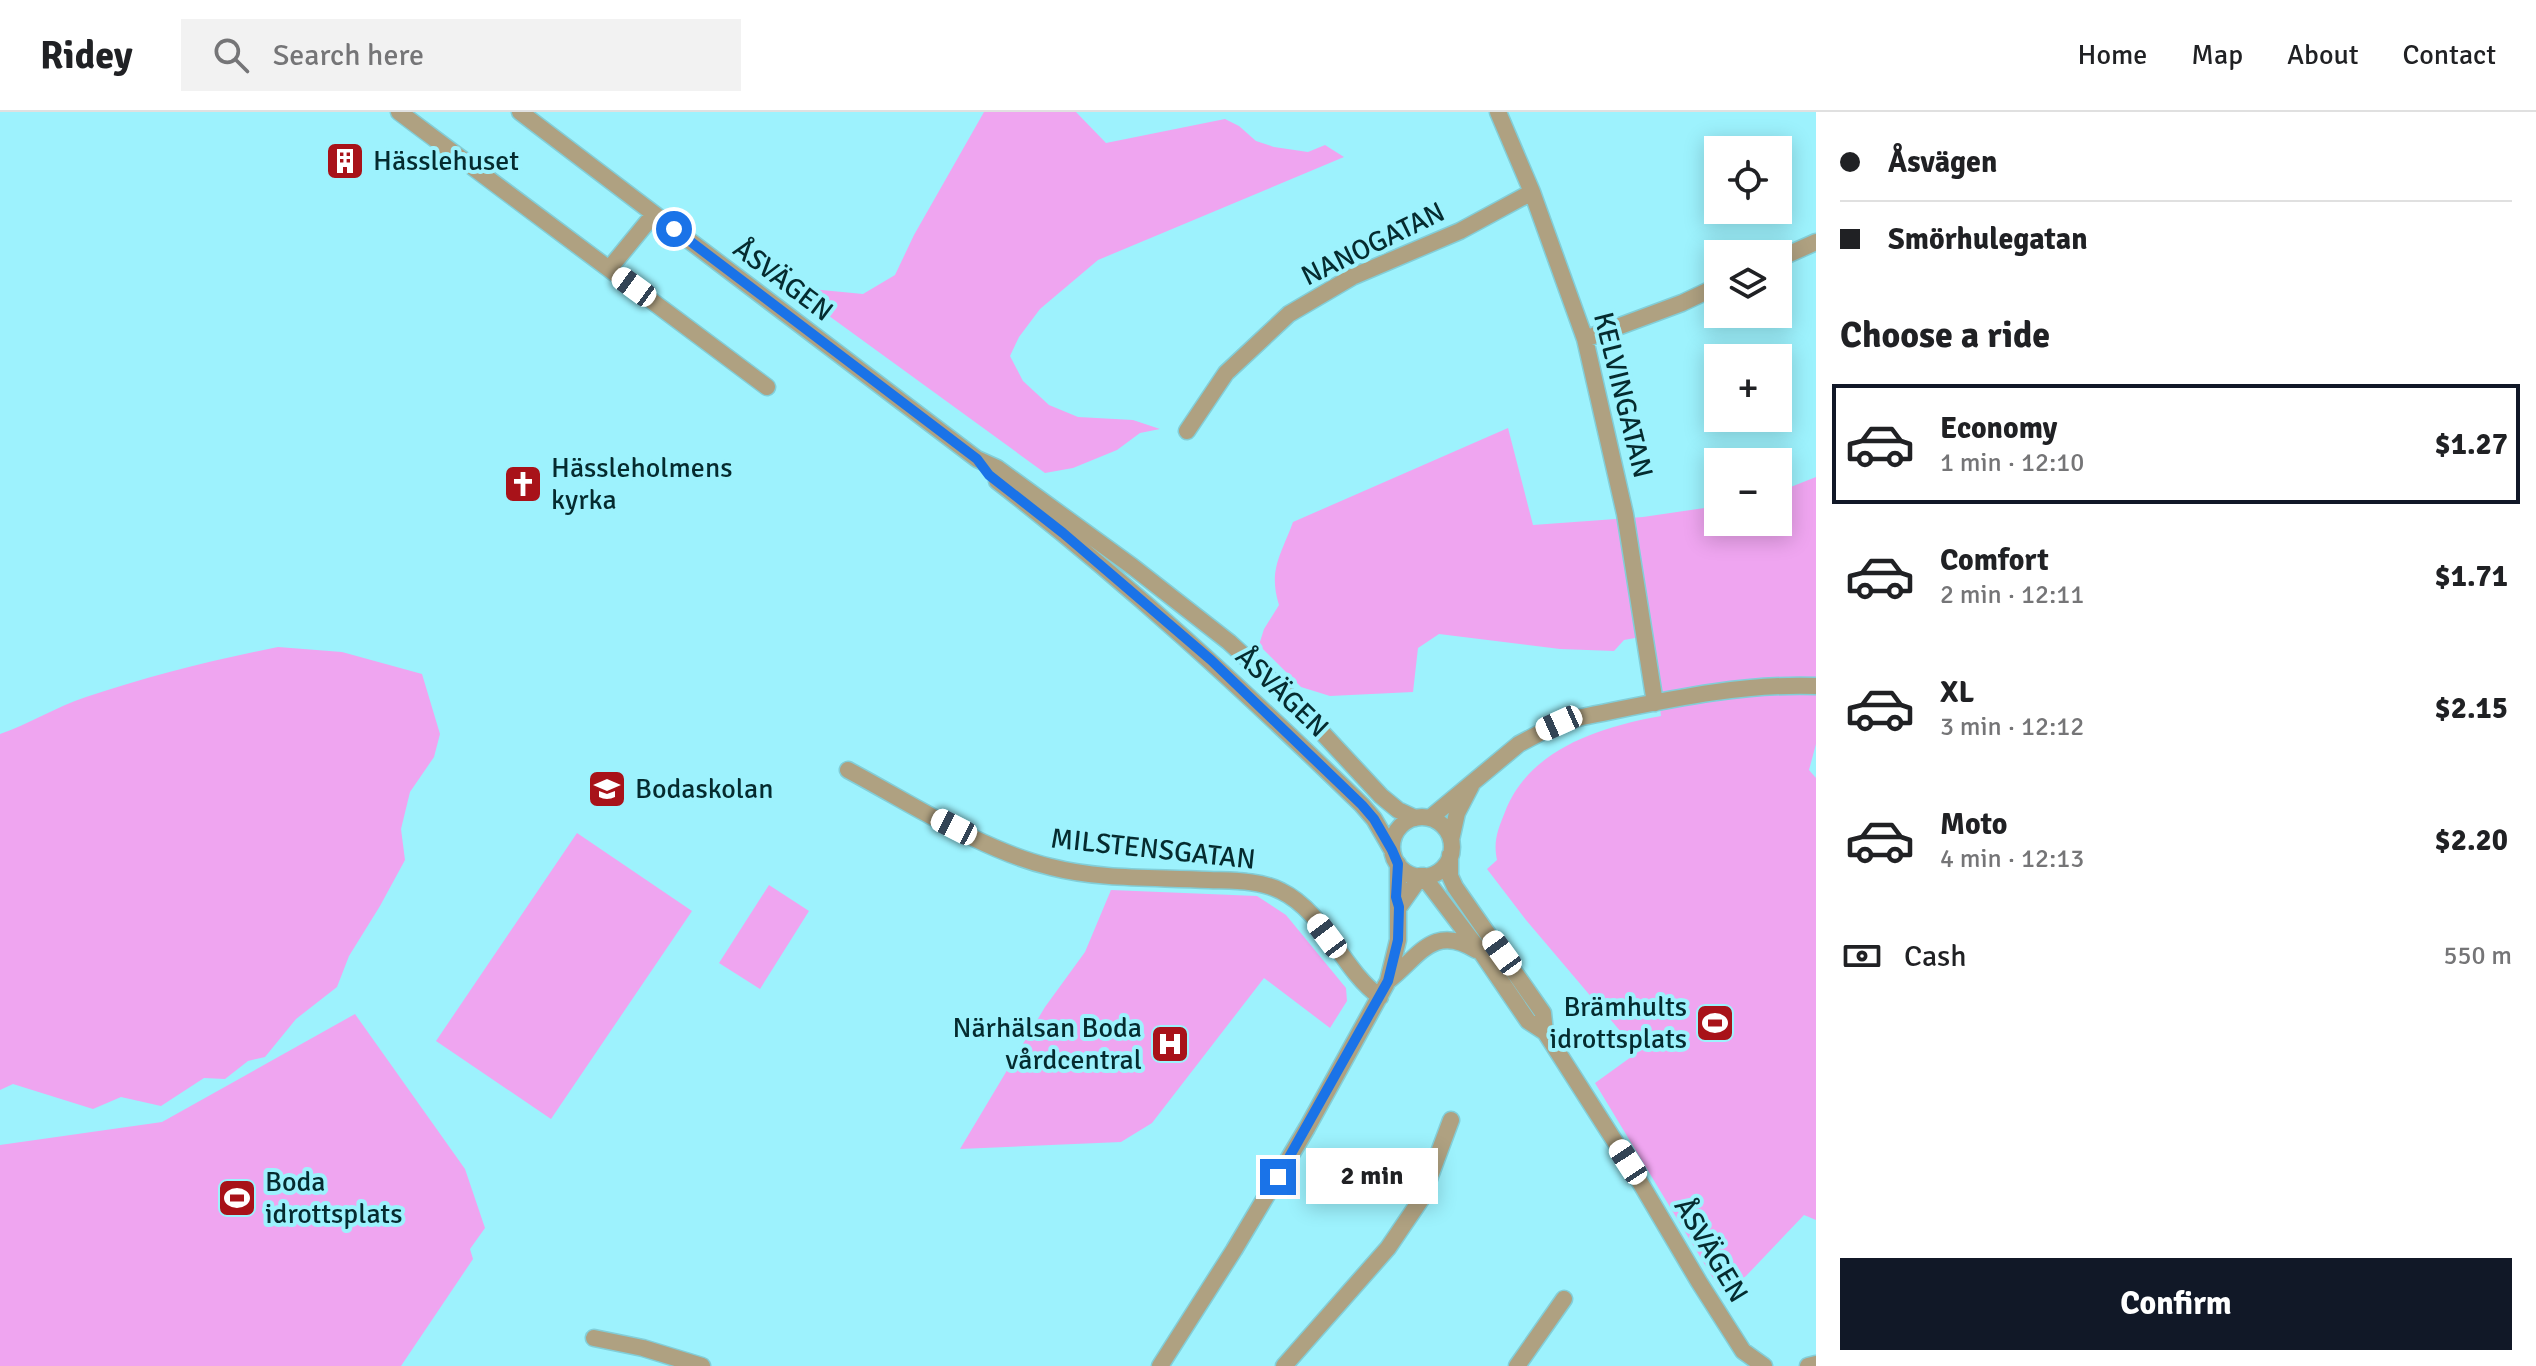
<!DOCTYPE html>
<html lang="en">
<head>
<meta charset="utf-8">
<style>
	:root { --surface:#fff; --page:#f2f2f2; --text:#202124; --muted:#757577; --line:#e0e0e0; --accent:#111827 }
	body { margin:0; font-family:Signika,sans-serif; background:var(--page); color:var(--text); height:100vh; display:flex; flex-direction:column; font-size:30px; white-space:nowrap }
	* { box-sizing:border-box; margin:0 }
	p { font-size:26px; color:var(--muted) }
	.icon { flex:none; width:44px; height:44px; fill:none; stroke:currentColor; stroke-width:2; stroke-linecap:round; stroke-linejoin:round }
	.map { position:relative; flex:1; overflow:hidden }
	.sheet { display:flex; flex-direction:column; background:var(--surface); width:720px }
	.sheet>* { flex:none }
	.hud { display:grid; align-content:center; height:176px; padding:0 24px; background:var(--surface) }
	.controls { position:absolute; left:1704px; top:24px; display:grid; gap:16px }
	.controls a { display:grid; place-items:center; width:88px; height:88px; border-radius:0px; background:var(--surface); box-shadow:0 4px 20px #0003; font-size:40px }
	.end { position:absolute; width:36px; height:36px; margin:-18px; border:10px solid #1a73e8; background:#fff; box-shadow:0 0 0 4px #fff }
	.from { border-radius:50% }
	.bubble { position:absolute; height:56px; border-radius:0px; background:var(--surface); box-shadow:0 4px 20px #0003; font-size:26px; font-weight:700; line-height:56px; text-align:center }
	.car { position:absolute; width:24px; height:48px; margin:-24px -12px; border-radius:10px; box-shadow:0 0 6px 2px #0007; background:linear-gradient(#fff 24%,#345 0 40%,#fff 0 76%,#345 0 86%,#fff 0) }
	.hud b { display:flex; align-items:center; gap:28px; height:76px; font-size:30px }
	.hud b+b { border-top:2px solid var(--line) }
	.hud i { width:20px; height:20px; background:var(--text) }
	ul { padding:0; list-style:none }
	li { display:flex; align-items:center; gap:24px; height:120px; margin:0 16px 12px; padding:0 8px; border:4px solid transparent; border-radius:0px }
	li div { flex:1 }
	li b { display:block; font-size:30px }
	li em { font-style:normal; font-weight:700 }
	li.on { border-color:var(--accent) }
	li>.icon { width:72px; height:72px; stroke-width:1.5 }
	h2 { padding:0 24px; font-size:36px; line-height:96px }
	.pay { display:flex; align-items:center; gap:20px; height:88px; padding:0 24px; font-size:30px }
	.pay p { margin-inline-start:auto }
	.cta { display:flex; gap:16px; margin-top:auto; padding:16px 24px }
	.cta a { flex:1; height:92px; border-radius:0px; background:var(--accent); color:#fff; font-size:32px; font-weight:700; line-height:92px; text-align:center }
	header { display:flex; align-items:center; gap:48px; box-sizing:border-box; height:112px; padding:0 40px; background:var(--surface); border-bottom:2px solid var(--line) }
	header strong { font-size:38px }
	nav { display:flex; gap:44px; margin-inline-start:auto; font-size:28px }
	.search { width:560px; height:72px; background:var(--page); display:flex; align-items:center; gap:20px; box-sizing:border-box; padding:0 28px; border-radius:0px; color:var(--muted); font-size:30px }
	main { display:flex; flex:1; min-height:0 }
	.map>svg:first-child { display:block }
	.green { fill:#efa5f0 }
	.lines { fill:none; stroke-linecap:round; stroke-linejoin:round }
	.minor-casing { stroke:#82ced8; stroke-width:19 }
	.minor { stroke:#afa181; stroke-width:16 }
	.route { stroke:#1a73e8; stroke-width:10 }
	.labels { text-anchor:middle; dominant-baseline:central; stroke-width:8; stroke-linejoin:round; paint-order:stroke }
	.poi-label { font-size:28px; fill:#052b2f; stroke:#9df2fd; text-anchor:start }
	.street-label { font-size:28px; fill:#052b2f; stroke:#9df2fd }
</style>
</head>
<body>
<header>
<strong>Ridey</strong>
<div class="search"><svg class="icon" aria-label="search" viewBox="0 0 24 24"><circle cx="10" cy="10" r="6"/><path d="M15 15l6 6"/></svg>Search here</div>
<nav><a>Home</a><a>Map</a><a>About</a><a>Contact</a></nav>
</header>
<main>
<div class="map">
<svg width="1816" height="1254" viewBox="0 0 1816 1254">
	<rect width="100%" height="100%" fill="#9df2fd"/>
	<path class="green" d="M984 0H1076L1106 31 1225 7 1239 14 1256 29 1274 35 1308 40 1325 33 1344 45 1098 148 1040 197 1019 225 1010 244 1023 269 1049 293 1078 305 1133 308 1160 317 1140 321 1117 338 1073 356 1045 361 803 185 801 176 863 182 895 163 914 123Z
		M1508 316 1533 413 1643 405 1718 394V410H1778V380L1816 365V632L1809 658 1816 666V1108L1804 1103 1746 1164 1722 1181 1595 971 1638 940 1526 808 1487 757 1497 748C1493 729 1498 717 1505 700 1529 637 1600 615 1661 604L1651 523 1624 528 1614 539 1560 537 1439 522 1418 536 1413 580 1330 584 1301 575 1259 533 1264 517 1279 493C1268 458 1281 443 1293 410Z
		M278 535 342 540 422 562 440 622 434 645 410 680 401 717 405 748 380 794 349 844 337 875 296 907 265 945 248 949 225 967 204 966 161 994 121 985 93 997 13 972 0 978V622C29 612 56 595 86 585 149 564 213 548 278 535Z
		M577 721 692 799 551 1007 436 929Z
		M769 773 809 799 760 877 719 851Z
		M1111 778 1257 784 1286 803 1346 876 1347 889 1330 916 1264 866 1152 1011 1121 1030 960 1037 1045 895 1085 840Z
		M355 902 465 1057 485 1116 470 1137 473 1147 401 1254H0V1033L162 1010Z"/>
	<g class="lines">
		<g class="minor-casing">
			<path id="minor" d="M399 0 767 275
				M520 0 977 347 997 356 1133 455 1229 530 1289 585 1381 684 1398 698 1415 706
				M1498 0 1532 80 1585 227 1625 402 1655 591
				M1778 147 1816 130
				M609 157 654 102
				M1585 227 1682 191 1718 174
				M1187 319 1226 261 1289 202 1352 165 1460 119 1532 80
				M997 369C1126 469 1245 579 1362 693L1374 707 1392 738
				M848 658C910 691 983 739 1051 755 1101 768 1157 765 1209 768 1232 769 1260 768 1281 779 1325 800 1341 857 1380 885
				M1392 735a30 30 0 1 1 60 0a30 30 0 1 1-60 0Z
				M1430 706 1519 632 1559 611 1582 605C1658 590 1737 571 1816 574
				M1451 728 1457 701 1471 674
				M1450 743V764L1455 775 1543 901 1545 920
				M1423 764 1483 843 1528 909 1545 920 1628 1050 1699 1170 1743 1239 1764 1254
				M1399 795 1421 764
				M1388 869C1419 845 1433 811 1476 838
				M594 1226 643 1236 702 1254
				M1160 1254 1234 1138 1307 1016 1388 869 1398 828V752
				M1284 1254 1388 1136 1422 1086 1451 1008
				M1517 1254 1564 1187
				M1808 1254 1816 1252"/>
		</g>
		<use href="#minor" class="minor"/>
	</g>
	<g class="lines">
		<path class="route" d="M674 117 977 347 989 363 1063 421 1211 548 1362 693 1374 707 1392 738 1398 752 1396 785 1399 795 1398 828 1388 869 1278 1065"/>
	</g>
	<defs>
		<g id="building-square" transform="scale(2)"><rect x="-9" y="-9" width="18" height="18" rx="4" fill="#a81219" stroke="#9df2fd"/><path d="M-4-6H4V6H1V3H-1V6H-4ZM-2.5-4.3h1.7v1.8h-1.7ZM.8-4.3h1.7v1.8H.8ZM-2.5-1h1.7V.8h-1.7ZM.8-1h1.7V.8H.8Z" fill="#fff"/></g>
		<g id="church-square" transform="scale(2)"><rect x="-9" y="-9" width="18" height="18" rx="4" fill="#a81219" stroke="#9df2fd"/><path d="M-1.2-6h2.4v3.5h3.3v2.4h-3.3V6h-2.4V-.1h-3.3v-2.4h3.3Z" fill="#fff"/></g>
		<g id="school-square" transform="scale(2)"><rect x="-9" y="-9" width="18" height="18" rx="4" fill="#a81219" stroke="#9df2fd"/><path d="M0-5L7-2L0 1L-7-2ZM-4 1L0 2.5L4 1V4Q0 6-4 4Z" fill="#fff"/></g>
		<g id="stadium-square" transform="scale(2)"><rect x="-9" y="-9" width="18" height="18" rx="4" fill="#a81219" stroke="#9df2fd"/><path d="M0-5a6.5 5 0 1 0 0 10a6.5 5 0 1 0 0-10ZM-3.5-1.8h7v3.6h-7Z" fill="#fff"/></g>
		<g id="hospital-square" transform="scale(2)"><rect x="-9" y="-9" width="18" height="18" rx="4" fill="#a81219" stroke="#9df2fd"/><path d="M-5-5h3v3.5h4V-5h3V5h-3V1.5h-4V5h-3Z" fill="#fff"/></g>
	</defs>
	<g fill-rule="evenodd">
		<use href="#building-square" x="345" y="49"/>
		<use href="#church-square" x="523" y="372"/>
		<use href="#school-square" x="607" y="677"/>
		<use href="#stadium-square" x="1715" y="911"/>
		<use href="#hospital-square" x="1170" y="932"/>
		<use href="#stadium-square" x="237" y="1086"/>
	</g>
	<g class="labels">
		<g class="poi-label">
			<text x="373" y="49">Hässlehuset</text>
			<text x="551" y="356">Hässleholmens<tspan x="551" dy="32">kyrka</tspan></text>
			<text x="635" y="677">Bodaskolan</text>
			<text x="1687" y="895" text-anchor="end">Brämhults<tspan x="1687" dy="32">idrottsplats</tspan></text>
			<text x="1142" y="916" text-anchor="end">Närhälsan Boda<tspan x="1142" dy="32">vårdcentral</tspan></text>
			<text x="265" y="1070">Boda<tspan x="265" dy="32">idrottsplats</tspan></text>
		</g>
		<g class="street-label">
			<text transform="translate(1373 132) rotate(-26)">NANOGATAN</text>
			<text transform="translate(783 168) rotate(37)">ÅSVÄGEN</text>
			<text transform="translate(1623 283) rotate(76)">KELVINGATAN</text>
			<text transform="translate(1282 580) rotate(44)">ÅSVÄGEN</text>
			<text transform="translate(1153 737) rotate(6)">MILSTENSGATAN</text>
			<text transform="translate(1711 1138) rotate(59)">ÅSVÄGEN</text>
		</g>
	</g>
</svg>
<div class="controls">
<a><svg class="icon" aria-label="locate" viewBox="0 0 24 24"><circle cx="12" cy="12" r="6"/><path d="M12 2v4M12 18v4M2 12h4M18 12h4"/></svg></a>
<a><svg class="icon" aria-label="layers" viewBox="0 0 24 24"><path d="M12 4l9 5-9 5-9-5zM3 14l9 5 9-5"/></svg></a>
<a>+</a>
<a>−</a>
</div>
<i class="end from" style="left:674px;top:117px"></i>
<i class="end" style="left:1278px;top:1065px"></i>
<div class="bubble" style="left:1306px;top:1036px;width:132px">2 min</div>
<i class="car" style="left:634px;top:175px;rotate:306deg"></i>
<i class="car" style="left:1559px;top:611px;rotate:246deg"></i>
<i class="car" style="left:954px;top:715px;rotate:297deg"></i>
<i class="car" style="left:1327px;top:824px;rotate:323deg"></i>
<i class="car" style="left:1502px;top:841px;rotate:324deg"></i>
<i class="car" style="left:1628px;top:1050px;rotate:327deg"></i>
</div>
<section class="sheet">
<div class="hud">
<b><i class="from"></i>Åsvägen</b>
<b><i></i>Smörhulegatan</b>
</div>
<h2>Choose a ride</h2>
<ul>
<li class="on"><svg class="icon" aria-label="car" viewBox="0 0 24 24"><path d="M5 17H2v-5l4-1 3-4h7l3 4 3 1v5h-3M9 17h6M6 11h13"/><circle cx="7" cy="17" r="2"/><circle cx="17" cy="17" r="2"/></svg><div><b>Economy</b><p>1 min · 12:10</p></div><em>$1.27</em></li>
<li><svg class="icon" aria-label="car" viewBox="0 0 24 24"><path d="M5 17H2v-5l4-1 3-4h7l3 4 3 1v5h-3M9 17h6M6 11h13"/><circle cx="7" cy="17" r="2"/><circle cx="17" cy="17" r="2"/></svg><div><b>Comfort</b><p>2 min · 12:11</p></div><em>$1.71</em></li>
<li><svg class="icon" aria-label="car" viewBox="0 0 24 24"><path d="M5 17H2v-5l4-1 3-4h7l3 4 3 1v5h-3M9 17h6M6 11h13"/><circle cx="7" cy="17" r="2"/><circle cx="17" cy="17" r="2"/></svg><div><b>XL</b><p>3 min · 12:12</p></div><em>$2.15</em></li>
<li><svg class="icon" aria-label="car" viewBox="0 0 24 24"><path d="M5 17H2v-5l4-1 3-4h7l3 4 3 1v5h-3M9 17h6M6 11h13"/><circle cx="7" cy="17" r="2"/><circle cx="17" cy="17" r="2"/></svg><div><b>Moto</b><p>4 min · 12:13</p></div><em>$2.20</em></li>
</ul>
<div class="pay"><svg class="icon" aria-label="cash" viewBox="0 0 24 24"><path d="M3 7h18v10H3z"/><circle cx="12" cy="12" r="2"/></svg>Cash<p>550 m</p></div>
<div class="cta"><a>Confirm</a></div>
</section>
</main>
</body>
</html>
